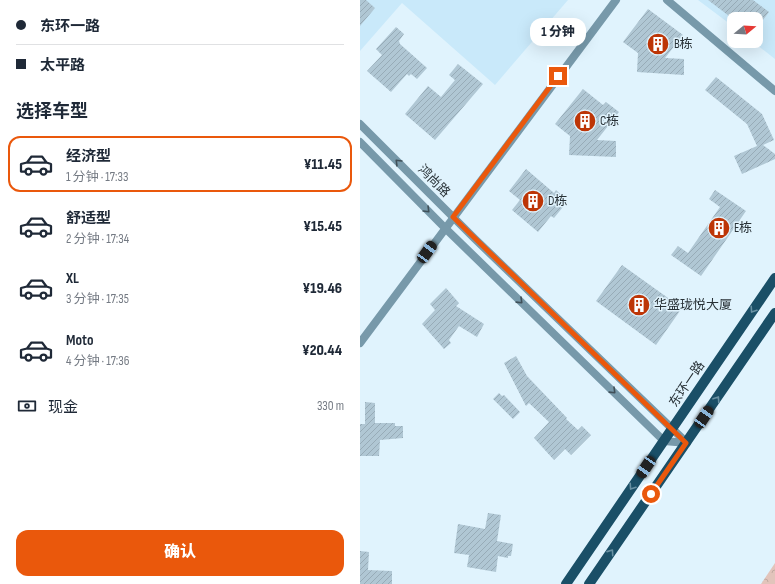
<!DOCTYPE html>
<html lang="zh">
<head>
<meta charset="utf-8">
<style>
	:root { --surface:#fff; --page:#f2f2f3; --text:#1f2937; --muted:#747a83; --line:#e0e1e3; --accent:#ea580c }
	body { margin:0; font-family:"Sofia Sans Condensed","Noto Sans SC",sans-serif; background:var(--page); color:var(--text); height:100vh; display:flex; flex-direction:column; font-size:15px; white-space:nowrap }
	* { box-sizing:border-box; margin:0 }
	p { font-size:13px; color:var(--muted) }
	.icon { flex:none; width:22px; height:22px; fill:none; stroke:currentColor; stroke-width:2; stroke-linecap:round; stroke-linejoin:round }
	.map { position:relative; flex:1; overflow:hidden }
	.details { display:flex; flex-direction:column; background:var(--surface); width:360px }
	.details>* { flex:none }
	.guide { display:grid; align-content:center; height:88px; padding:0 16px; background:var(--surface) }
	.needle { width:26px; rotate:72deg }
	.buttons { position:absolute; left:367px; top:12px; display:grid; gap:8px }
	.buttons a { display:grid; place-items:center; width:36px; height:36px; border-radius:8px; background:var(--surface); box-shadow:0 4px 16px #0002; font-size:20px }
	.end { position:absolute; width:18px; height:18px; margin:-9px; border:5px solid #ea580c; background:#fff; box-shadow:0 0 0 2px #fff }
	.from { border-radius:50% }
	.bubble { position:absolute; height:28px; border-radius:12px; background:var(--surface); box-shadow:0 4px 16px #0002; font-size:13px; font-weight:800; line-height:28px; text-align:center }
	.car { position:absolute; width:12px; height:24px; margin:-12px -6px; border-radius:5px; box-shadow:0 0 3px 1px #0007; background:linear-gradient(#222 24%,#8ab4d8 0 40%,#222 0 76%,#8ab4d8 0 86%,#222 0) }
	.guide b { display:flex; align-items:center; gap:14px; height:38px; font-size:15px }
	.guide b+b { border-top:1px solid var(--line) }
	.guide i { width:10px; height:10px; background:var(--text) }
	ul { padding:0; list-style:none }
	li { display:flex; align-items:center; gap:12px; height:56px; margin:0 8px 6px; padding:0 8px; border:2px solid transparent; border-radius:12px }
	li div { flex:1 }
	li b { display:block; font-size:15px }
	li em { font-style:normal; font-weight:800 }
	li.on { border-color:var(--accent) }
	li>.icon { width:36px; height:36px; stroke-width:1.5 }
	h2 { padding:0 16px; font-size:18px; line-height:48px }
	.pay { display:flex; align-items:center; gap:10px; height:44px; padding:0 16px; font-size:15px }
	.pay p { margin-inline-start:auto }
	.action { display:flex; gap:8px; margin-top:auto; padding:8px 16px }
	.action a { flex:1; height:46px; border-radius:12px; background:var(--accent); color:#fff; font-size:16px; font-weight:800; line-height:46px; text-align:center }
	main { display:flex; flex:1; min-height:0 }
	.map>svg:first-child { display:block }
	.built { fill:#c9e9fa }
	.forest { fill:url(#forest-crowns) }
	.building { fill:url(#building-hatch) }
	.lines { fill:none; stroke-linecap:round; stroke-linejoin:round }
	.minor { stroke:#79a; stroke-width:8 }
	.tertiary { stroke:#79a; stroke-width:8 }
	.primary { stroke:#1a4f67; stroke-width:10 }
	.oneway { stroke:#405059 }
	.oneway2 { stroke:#6991a3 }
	.route { stroke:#ea580c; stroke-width:5 }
	.labels { text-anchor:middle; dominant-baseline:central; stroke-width:3; stroke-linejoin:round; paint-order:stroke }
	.poi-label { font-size:13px; fill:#283136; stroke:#e0f3fd; text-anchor:start }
	.street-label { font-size:13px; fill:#283136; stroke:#e0f3fd }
</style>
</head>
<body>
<main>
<section class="details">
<div class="guide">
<b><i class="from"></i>东环一路</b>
<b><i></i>太平路</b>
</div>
<h2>选择车型</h2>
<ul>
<li class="on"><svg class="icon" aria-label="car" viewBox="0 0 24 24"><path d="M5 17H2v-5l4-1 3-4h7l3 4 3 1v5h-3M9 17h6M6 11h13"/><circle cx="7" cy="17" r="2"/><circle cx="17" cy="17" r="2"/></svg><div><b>经济型</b><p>1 分钟 · 17:33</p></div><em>¥11.45</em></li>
<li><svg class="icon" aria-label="car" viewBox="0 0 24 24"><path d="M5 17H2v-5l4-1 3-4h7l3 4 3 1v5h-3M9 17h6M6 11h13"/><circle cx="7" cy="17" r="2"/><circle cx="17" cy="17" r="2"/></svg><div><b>舒适型</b><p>2 分钟 · 17:34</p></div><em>¥15.45</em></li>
<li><svg class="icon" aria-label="car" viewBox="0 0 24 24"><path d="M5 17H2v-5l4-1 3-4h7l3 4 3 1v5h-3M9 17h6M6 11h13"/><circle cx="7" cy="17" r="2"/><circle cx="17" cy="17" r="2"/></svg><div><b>XL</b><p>3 分钟 · 17:35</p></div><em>¥19.46</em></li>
<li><svg class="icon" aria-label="car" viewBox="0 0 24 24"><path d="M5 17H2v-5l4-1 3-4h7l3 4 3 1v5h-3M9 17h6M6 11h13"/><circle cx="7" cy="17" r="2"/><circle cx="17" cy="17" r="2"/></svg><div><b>Moto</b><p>4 分钟 · 17:36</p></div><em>¥20.44</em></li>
</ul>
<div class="pay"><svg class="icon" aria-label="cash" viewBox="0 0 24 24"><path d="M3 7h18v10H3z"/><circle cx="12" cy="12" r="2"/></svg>现金<p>330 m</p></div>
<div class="action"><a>确认</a></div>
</section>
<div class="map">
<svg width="415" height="584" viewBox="0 0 415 584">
	<defs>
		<pattern id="forest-crowns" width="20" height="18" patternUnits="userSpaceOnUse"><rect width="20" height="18" fill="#e2c4bb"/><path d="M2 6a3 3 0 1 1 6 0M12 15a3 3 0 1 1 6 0" fill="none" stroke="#c2a9a1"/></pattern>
		<pattern id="building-hatch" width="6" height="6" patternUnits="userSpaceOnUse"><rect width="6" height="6" fill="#b0c7d4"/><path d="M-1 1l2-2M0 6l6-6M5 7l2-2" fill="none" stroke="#97abb7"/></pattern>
	</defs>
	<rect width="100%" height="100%" fill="#e0f3fd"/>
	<path class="built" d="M0 0H208L135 85 42 3 0 51Z
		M338 0H415V59L392 41H396V19H374V27Z"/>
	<path class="forest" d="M415 563V584H401Z"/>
	<path class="building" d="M0 0H6L15 8 0 26Z
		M348 0H393L409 12 396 29V19H373Z
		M288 9 323 35 305 58 324 59V75L277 72 278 53 263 42Z
		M36 27 44 34 39 41 40 44 67 68 57 79 51 74 49 76 47 74 31 92 7 71 22 55 16 49Z
		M98 64 123 84 75 140 45 114 68 86 81 97 95 80 89 75Z
		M356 77 402 114 414 140 403 145 415 154V159L382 174 374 156 397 146 387 124 345 90Z
		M223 89 243 105 246 102 259 112 237 140 256 141V157L209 155 210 136 195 124Z
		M166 169 194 193 196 190 205 198 204 199 207 202 194 218 191 216 178 232 152 210 160 200 149 191Z
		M355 190 386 211 341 276 311 255 318 246 328 253 360 207 349 199Z
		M262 265 322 308 296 345 236 301Z
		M86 288 99 303 96 306 124 324 117 337 99 326 89 340 91 343 84 349 62 324 75 310 70 304Z
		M156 356 167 376 207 418 206 419 218 430 222 426 231 435 211 455 205 449 194 460 174 438 189 422 169 403 166 406 144 363Z
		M139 393 142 396 144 395 160 412 153 419 133 399Z
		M5 402 15 403V423H35V426H43V438L20 440 19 456H0V424H5Z
		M128 513 141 515 137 541 153 544 151 556H148V558L138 556 136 572 107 567 109 555 94 553 98 524 125 529Z
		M0 551 9 552 8 570 32 571V584H0Z"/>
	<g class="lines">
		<path class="minor" d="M307 0 415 91
			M0 343 256 0"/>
		<path class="tertiary" d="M0 124 115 239 327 443
			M0 142 85 228 304 441 327 443"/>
		<path class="primary" d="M206 584 415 278
			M229 584 415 313"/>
	</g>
	<defs><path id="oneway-chevron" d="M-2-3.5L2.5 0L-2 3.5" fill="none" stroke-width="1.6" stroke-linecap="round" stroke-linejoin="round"/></defs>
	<g class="oneway">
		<use href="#oneway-chevron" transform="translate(38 162) rotate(-135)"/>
		<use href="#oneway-chevron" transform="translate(67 210) rotate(45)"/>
		<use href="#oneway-chevron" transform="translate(160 301) rotate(44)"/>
		<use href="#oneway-chevron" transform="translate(253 391) rotate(44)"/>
	</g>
	<g class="oneway2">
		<use href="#oneway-chevron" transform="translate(393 310) rotate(124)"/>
		<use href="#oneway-chevron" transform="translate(357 399) rotate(-56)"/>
		<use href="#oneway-chevron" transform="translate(272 487) rotate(124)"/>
		<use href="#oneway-chevron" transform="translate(251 552) rotate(-55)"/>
	</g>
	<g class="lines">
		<path class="route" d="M198 76 93 217 326 443 291 494"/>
	</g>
	<defs>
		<g id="building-disc" transform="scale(1.15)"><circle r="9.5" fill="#bd3506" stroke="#e0f3fd"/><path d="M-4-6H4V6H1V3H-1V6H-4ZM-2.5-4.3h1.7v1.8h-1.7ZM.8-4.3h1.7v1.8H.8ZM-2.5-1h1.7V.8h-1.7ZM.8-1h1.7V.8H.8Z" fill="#fff"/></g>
	</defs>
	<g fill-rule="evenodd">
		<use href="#building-disc" x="298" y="44"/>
		<use href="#building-disc" x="225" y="121"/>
		<use href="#building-disc" x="173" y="201"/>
		<use href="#building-disc" x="359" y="228"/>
		<use href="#building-disc" x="279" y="305"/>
	</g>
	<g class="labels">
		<g class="poi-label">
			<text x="314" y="44">B栋</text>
			<text x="240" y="121">C栋</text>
			<text x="188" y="201">D栋</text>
			<text x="374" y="228">E栋</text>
			<text x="294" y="305">华盛珑悦大厦</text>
		</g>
		<g class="street-label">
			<text transform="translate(74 181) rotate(45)">鸿尚路</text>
			<text transform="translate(327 384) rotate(-56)">东环一路</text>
		</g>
	</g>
</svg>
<div class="buttons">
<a><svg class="needle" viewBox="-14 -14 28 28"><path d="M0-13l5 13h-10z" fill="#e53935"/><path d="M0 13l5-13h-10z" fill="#747a83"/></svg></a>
</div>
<i class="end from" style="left:291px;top:494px"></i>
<i class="end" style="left:198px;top:76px"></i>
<div class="bubble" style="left:170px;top:18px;width:56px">1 分钟</div>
<i class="car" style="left:67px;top:252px;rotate:36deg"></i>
<i class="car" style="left:344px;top:417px;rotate:34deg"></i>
<i class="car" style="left:286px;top:467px;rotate:214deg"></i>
</div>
</main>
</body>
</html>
